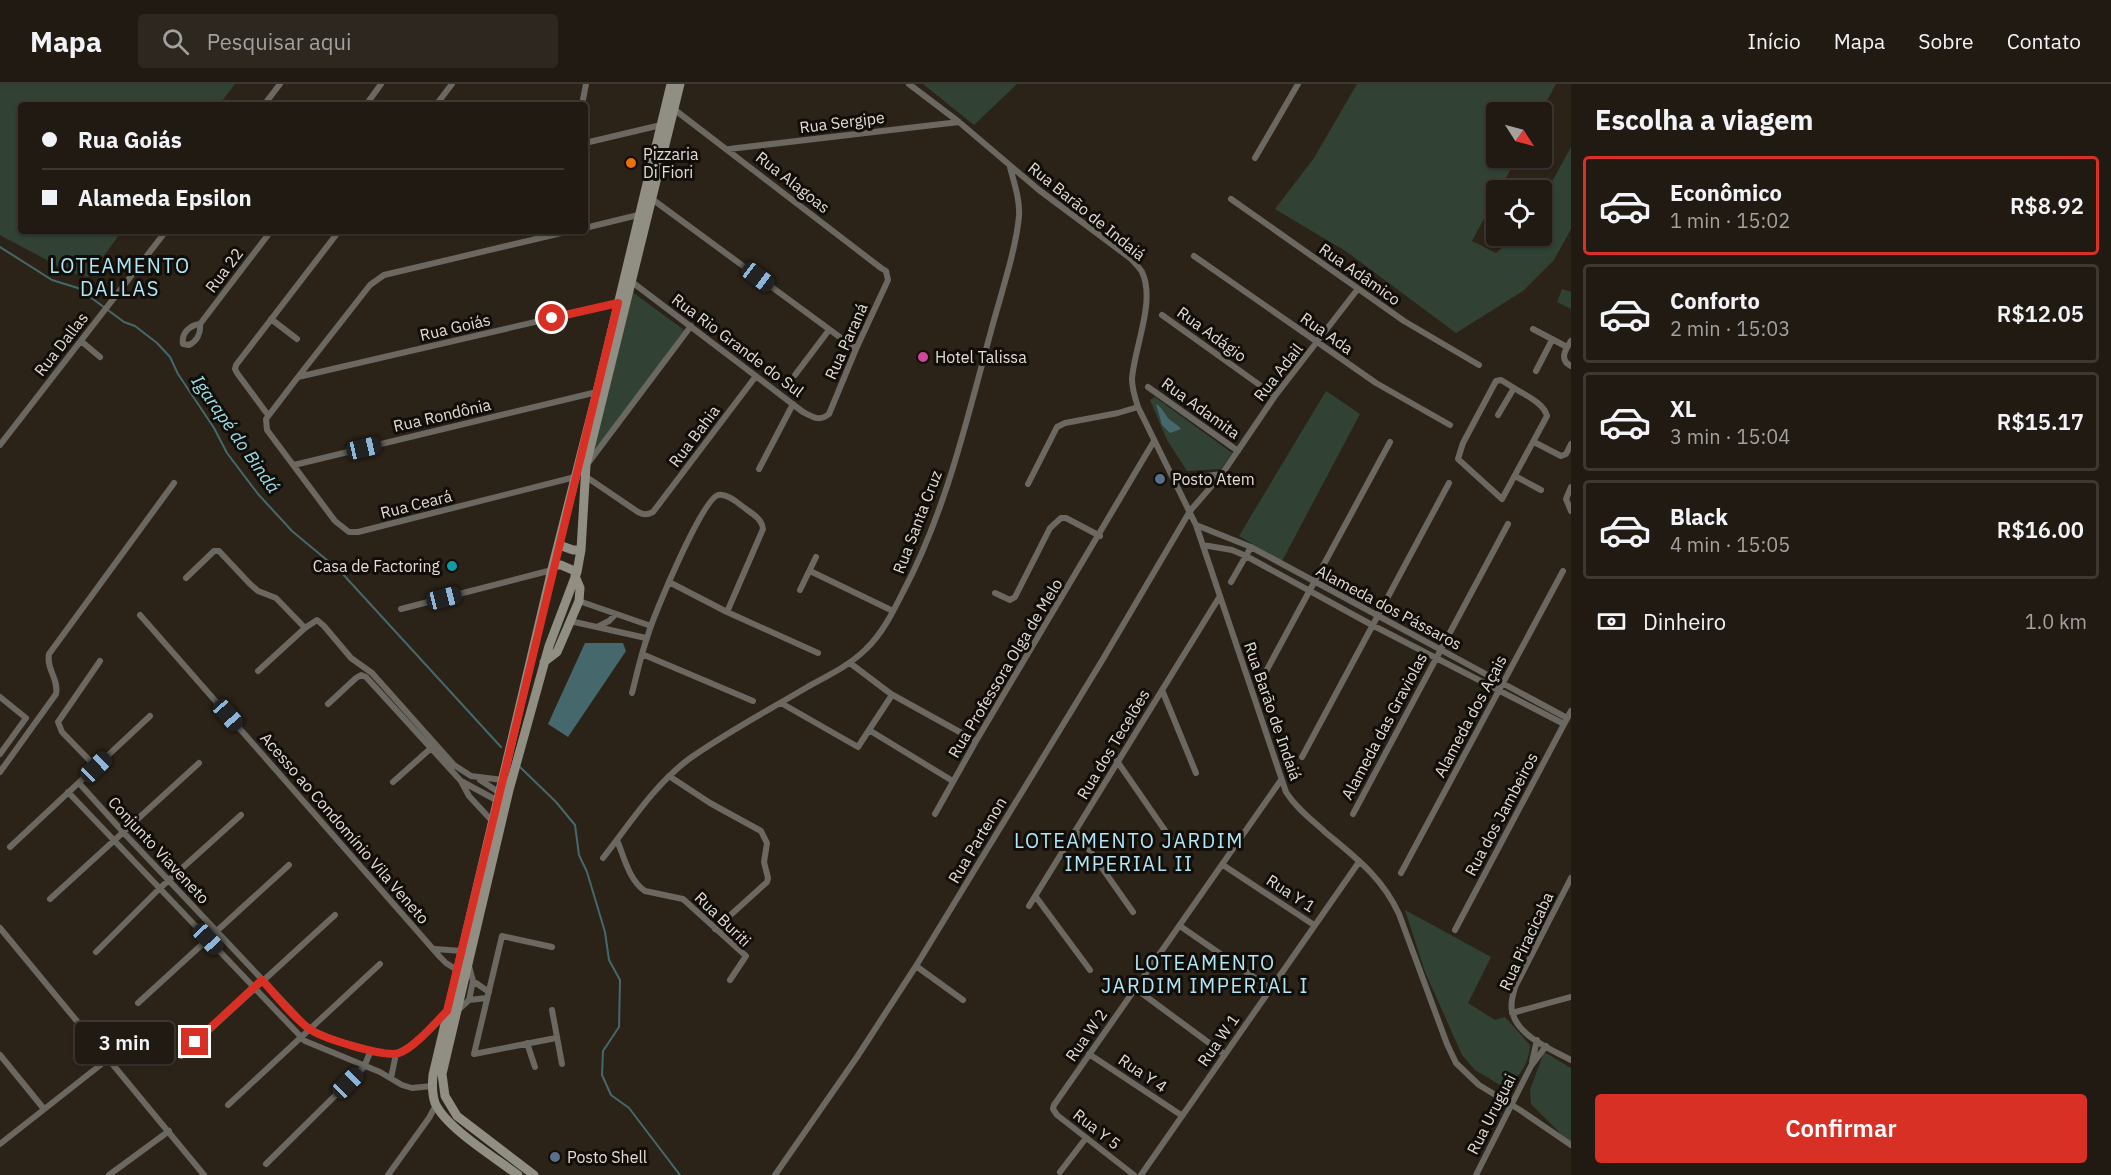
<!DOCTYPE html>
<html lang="pt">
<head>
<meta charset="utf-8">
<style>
	:root { --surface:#211a12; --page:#2d2720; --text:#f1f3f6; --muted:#a2a19f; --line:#3e3832; --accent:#d93025 }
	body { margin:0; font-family:"IBM Plex Sans",sans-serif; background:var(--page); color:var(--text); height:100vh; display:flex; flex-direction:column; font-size:22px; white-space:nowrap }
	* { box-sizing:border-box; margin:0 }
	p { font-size:20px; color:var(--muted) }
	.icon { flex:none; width:33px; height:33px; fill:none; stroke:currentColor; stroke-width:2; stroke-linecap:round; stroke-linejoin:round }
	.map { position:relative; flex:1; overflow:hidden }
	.panel { display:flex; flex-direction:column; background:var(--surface); width:540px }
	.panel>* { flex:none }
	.guide { position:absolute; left:18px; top:18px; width:570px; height:132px; border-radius:6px; box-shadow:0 2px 4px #0004,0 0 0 2px var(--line); display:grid; align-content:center; height:132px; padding:0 24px; background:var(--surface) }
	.needle { width:39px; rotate:126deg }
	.tools { position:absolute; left:1486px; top:18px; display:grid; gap:12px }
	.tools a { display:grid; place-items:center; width:66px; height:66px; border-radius:6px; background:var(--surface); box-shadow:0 2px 4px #0004,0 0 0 2px var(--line); font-size:30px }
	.end { position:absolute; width:27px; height:27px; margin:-14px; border:8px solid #d93025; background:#fff; box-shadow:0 0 0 3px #fff }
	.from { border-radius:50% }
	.bubble { position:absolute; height:42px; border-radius:6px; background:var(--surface); box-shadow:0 2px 4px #0004,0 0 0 2px var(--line); font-size:20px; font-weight:600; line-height:42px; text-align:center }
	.car { position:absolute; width:18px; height:36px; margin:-18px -9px; border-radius:8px; box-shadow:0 0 4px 2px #0007; background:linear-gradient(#222 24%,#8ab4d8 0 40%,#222 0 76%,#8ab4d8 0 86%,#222 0) }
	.guide b { display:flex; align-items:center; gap:21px; height:57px; font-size:22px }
	.guide b+b { border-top:2px solid var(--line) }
	.guide i { width:15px; height:15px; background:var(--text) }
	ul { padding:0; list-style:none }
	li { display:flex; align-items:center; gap:18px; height:99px; margin:0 12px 9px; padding:0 12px; border:3px solid var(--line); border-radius:6px }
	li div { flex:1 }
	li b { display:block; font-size:22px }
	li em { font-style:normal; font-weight:600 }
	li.selected { border-color:var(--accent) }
	li>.icon { width:54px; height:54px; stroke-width:1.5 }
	h2 { padding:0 24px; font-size:27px; line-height:72px }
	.pay { display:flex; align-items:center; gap:15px; height:66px; padding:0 24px; font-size:22px }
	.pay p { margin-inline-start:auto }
	.action { display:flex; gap:12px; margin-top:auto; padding:12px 24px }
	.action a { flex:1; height:69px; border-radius:6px; background:var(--accent); color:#fff; font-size:24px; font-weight:600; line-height:69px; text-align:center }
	header { display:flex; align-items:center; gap:36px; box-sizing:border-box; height:84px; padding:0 30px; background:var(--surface); border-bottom:2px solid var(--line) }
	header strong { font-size:28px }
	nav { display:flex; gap:33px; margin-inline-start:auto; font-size:21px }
	.search { width:420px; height:54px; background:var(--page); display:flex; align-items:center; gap:15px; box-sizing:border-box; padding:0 21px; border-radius:6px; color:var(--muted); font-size:22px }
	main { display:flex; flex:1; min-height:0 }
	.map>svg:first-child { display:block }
	.green { fill:#314235 }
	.water { fill:#45686d }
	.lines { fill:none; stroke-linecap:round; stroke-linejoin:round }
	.stream { stroke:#45686d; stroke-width:2 }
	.minor { stroke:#6a6861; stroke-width:6 }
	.secondary { stroke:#918e83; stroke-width:9 }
	.route { stroke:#d93025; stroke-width:8 }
	.food-dot { fill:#e8710a; stroke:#110d08; stroke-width:2 }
	.hotel-dot { fill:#d1479c; stroke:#110d08; stroke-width:2 }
	.service-dot { fill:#5c6f8a; stroke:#110d08; stroke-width:2 }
	.culture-dot { fill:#0f9aa8; stroke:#110d08; stroke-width:2 }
	.labels { text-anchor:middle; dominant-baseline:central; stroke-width:6; stroke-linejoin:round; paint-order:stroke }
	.street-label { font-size:16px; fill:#e3dcd5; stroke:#110d08 }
	.poi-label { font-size:16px; fill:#e3dcd5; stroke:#110d08; text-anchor:start }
	.water-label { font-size:18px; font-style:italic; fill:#9be0eb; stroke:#110d08 }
	.quarter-label { font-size:20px; letter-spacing:1.5px; fill:#b0e6f7; stroke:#110d08 }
</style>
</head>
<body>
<header>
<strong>Mapa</strong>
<div class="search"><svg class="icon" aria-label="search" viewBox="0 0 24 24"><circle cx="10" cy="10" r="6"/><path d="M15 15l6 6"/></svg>Pesquisar aqui</div>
<nav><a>Início</a><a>Mapa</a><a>Sobre</a><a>Contato</a></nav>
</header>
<main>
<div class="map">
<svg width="1571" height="1091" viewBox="0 0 1571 1091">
	<rect width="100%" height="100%" fill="#2c2318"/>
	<path class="green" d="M0 0H235L219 21H21V147H122L88 193 69 188 0 151Z
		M923 0H1017L974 41Z
		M1357 0H1556L1541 28H1497V74H1517L1499 106H1497V110L1472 157 1496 169 1516 152H1542V116L1571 63V145L1554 176 1523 207 1456 249 1347 168 1275 125 1314 74Z
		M1562 205 1571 208V225L1557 218Z
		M631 207 684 246 588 377Z
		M1326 307 1360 330 1282 477 1239 452Z
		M1155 313 1232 369 1221 385 1187 387 1167 356 1150 316Z
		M1405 826 1491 873 1468 919 1495 936 1505 933 1530 961C1530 978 1519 994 1505 1004L1475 986 1462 971 1425 888Z
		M1544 968 1571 984V1060L1531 1020 1530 1006Z"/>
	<path class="water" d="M1156 320C1163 324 1164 330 1169 335 1173 339 1177 340 1181 345L1170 349 1162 341Z
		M585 559H623L626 567 568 653 548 640Z"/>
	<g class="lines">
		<path class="stream" d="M0 163 52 196 78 204 124 238 135 242 157 259 170 273 178 290 214 344 227 369 258 410 292 447 340 487 501 663
			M520 683 556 718 575 741 579 771 587 788 605 848 609 876 620 896 619 943 603 967 602 991 611 1011 629 1024 680 1091"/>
		<path class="minor" d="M909 0 959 38 1039 106 1130 174C1134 178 1139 183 1142 188 1156 217 1134 264 1132 295 1132 304 1135 314 1138 323L1196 441 1286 708C1296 724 1311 735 1325 748 1356 774 1382 793 1399 830L1447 960 1456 979 1479 1001 1520 1026 1571 1061
			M264 21 280 0
			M366 21 381 0
			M436 21 452 0
			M582 21 586 0
			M585 59 661 41
			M729 65 959 38
			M1255 74 1298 0
			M652 115 856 265
			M1231 115 1404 237 1479 281
			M585 144 638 131
			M1194 172 1376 299 1450 341
			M632 198 803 328C813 333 819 338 829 330L856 265 888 196 886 187 881 184 675 26
			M1162 231 1275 312
			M271 235 297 255
			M200 240C190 241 181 249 183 260L189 261C197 257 201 249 200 240L271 147
			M1533 245 1567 263
			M81 257 100 273
			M1571 257C1565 266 1559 276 1571 282
			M1536 287 1552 256
			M795 291 829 246
			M298 293 370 201 384 191 570 147
			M1148 303 1238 367
			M268 331 237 289 235 285 236 281 339 147
			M1498 331 1514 304C1525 311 1544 319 1547 332L1502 415 1458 375 1463 359 1496 297 1501 296 1514 304
			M1534 358 1561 372 1566 370 1571 360
			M0 361 166 147
			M589 378 691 242
			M294 381 597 308
			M759 385 793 320
			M585 392 638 428C644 431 647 431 653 428L756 292
			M1515 392 1541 406
			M575 393 358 448H349L335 437 267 346 266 335 298 293 617 219
			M1175 396 1222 390
			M1028 400 1057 343 1065 339 1118 329 1138 323
			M1571 403 1566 415 1571 427
			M1196 441 1251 463 1567 634
			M1203 461 1232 466 1246 472 1372 541 1564 640
			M810 487 893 527
			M186 494 214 467H219L250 500 258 507 276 514 305 544 317 536 324 542 351 574 372 589 454 681 471 692 503 696
			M669 498 727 528 818 569
			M1231 498 1251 463
			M800 506 816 473
			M995 509 1010 516 1015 513 1050 444 1061 434H1066L1100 452
			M579 517 651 542
			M401 525 552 486
			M140 531 440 873 446 879 457 886
			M570 537 646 554
			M599 542 609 537 615 531
			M642 570 753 617
			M850 579 891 610 976 657
			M258 587 305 544
			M1264 591 1390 358
			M1162 606 1196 689
			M632 609C637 590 641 570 648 551 654 530 702 416 718 411 726 409 736 417 742 422 751 429 762 434 763 445L727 528
			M0 613 26 634 0 670
			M781 619 858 663 869 646 951 696
			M328 620 356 594 361 591 366 593 461 697 498 717
			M869 646 890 614
			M1302 673 1449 399
			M1117 677 1175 761
			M96 683 62 648 58 638 100 577
			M0 688 56 610C59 595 46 585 49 570L174 399
			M669 692 710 719 761 747 767 759 764 778 768 794 767 798 715 845
			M480 696 500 709
			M461 697 469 712 493 738
			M393 698 430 665
			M79 699 123 748 308 944C327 954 387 978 405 966 420 956 433 940 446 928
			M68 708 305 957 380 988 402 1001 412 1004 432 1002
			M935 730 976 657 1154 357
			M1353 730 1508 440
			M1076 747 1133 828
			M617 756C624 773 629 796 645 807L683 815 746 872 730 896
			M10 763 150 632
			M603 774C629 741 654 701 689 675 727 648 769 626 809 602 829 591 850 581 866 565 882 550 893 528 903 508 946 427 967 335 991 247 1000 213 1016 166 1019 132 1020 115 1014 99 1010 83
			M1223 781 1314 841
			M1401 789 1563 487
			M1571 794 1515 903C1513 911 1510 919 1512 927 1517 952 1552 966 1571 976
			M1036 813 1090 886
			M50 815 199 679
			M1029 822 1220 512
			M1180 842 1271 905
			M0 844 204 1091
			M1455 846 1571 627
			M552 863 502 852 474 970 556 954
			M435 865 462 867
			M96 868 159 805 241 731
			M469 882 473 897 489 908
			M916 882 963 916
			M1136 905 1224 970
			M469 916 473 897
			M138 919 289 781
			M552 926 562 980
			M457 927 469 916 487 914
			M1512 929 1571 913
			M527 959 535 983
			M1089 970 1181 1031
			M0 971 44 1025
			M181 972 335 831
			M1532 978 1537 956
			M391 994 396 970
			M228 1021 380 880
			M0 1060 108 975
			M266 1080 364 983 371 966
			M1060 1088 1086 1054
			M109 1091 169 1047
			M388 1091 429 1034 436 1021
			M775 1091 857 973 916 882 1103 575 1190 427 1222 390 1275 312 1357 206
			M1134 1091 1057 1031 1053 1025 1054 1021 1281 696
			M1141 1091 1359 778
			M1476 1091 1531 982 1546 962"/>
		<path class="secondary" d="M559 461 573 466H581
			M553 481H561L577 488
			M544 578 557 568 579 517 580 504 575 492
			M518 1091C496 1074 446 1044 435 1019 432 1010 432 1001 433 991L553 481 597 308 671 0
			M534 1091 457 1032 445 1012 442 990 509 706 549 562 577 488 581 466 586 381 680 0"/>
	</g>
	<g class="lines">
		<path class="route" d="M195 958 262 896C276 911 294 935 311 946 323 954 385 974 399 969 414 964 435 939 447 927L618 219 552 234"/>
	</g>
	<circle class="food-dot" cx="631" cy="79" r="6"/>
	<circle class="hotel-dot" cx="923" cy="273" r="6"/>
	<g class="service-dot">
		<circle cx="1160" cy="395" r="6"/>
		<circle cx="555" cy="1073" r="6"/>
	</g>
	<circle class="culture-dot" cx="452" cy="482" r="6"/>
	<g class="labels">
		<g class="street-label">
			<text transform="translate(842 38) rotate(-7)">Rua Sergipe</text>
			<text transform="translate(793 98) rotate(38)">Rua Alagoas</text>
			<text transform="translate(1087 127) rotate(39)">Rua Barão de Indaiá</text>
			<text transform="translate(224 186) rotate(-53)">Rua 22</text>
			<text transform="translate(1360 190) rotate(35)">Rua Adâmico</text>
			<text transform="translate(455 243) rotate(-13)">Rua Goiás</text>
			<text transform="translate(1327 249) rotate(35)">Rua Ada</text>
			<text transform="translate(1212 250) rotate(36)">Rua Adágio</text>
			<text transform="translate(846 257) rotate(-66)">Rua Paraná</text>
			<text transform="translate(61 260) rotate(-52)">Rua Dallas</text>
			<text transform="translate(738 261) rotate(37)">Rua Rio Grande do Sul</text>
			<text transform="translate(1278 288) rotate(-52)">Rua Adail</text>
			<text transform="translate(1201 324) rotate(36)">Rua Adamita</text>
			<text transform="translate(442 331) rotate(-13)">Rua Rondônia</text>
			<text transform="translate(694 352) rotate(-53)">Rua Bahia</text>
			<text transform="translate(416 420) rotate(-14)">Rua Ceará</text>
			<text transform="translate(917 438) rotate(-69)">Rua Santa Cruz</text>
			<text transform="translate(1389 523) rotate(28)">Alameda dos Pássaros</text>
			<text transform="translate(1005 584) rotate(-59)">Rua Professora Olga de Melo</text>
			<text transform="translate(1273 627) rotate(71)">Rua Barão de Indaiá</text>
			<text transform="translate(1470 632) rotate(-62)">Alameda dos Açais</text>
			<text transform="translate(1384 642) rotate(-62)">Alameda das Graviolas</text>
			<text transform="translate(1113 660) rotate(-59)">Rua dos Tecelões</text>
			<text transform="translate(1501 730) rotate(-62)">Rua dos Jambeiros</text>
			<text transform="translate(345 744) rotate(49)">Acesso ao Condomínio Vila Veneto</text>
			<text transform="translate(977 756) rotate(-59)">Rua Partenon</text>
			<text transform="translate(159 766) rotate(47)">Conjunto Viaveneto</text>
			<text transform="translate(1291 809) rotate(33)">Rua Y 1</text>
			<text transform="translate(723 835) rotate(44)">Rua Buriti</text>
			<text transform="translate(1526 857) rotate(-65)">Rua Piracicaba</text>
			<text transform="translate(1086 951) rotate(-55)">Rua W 2</text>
			<text transform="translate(1218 956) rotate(-55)">Rua W 1</text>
			<text transform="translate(1143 989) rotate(34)">Rua Y 4</text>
			<text transform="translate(1491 1030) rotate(-63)">Rua Uruguai</text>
			<text transform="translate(1097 1045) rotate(38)">Rua Y 5</text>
		</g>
		<g class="poi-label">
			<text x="643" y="70">Pizzaria<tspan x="643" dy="18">Di Fiori</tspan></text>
			<text x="935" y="273">Hotel Talissa</text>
			<text x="1172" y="395">Posto Atem</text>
			<text x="440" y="482" text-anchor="end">Casa de Factoring</text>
			<text x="567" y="1073">Posto Shell</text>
		</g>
		<g class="water-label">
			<text transform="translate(236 350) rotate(55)">Igarapé do Bindá</text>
		</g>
		<g class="quarter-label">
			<text x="120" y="181">LOTEAMENTO<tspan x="120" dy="23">DALLAS</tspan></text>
			<text x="1129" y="756">LOTEAMENTO JARDIM<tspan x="1129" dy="23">IMPERIAL II</tspan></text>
			<text x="1205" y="878">LOTEAMENTO<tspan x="1205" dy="23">JARDIM IMPERIAL I</tspan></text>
		</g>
	</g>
</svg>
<div class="tools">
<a><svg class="needle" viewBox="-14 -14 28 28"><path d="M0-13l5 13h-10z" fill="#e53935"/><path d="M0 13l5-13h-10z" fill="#a2a19f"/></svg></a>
<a><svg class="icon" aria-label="locate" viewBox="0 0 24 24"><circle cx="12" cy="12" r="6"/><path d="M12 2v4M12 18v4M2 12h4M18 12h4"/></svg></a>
</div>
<i class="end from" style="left:552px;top:234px"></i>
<i class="end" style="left:195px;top:958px"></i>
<div class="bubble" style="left:75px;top:938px;width:99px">3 min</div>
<i class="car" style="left:758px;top:193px;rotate:127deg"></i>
<i class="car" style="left:364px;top:364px;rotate:77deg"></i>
<i class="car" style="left:444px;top:514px;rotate:76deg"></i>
<i class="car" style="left:228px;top:631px;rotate:139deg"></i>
<i class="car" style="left:96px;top:683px;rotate:46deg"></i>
<i class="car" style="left:208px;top:855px;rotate:137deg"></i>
<i class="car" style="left:348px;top:999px;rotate:45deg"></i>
<div class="guide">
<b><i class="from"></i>Rua Goiás</b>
<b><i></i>Alameda Epsilon</b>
</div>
</div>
<section class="panel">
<h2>Escolha a viagem</h2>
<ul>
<li class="selected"><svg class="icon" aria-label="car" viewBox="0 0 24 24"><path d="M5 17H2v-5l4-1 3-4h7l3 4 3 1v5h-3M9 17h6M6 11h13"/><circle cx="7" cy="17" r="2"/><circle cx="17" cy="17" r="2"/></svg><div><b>Econômico</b><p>1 min · 15:02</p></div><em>R$8.92</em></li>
<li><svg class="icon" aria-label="car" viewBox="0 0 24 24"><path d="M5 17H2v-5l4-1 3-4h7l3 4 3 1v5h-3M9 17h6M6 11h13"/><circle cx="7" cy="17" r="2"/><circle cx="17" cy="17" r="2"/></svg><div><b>Conforto</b><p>2 min · 15:03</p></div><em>R$12.05</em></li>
<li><svg class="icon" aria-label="car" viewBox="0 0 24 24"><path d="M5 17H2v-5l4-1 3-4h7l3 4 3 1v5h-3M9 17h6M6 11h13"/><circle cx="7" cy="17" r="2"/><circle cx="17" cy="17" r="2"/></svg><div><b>XL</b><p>3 min · 15:04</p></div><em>R$15.17</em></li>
<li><svg class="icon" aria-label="car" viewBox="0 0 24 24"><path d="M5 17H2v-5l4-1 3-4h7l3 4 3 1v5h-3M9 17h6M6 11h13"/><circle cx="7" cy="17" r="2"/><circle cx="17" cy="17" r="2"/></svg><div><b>Black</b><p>4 min · 15:05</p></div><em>R$16.00</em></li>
</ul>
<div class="pay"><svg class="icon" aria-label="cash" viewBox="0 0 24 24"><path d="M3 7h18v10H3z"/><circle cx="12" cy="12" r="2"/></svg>Dinheiro<p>1.0 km</p></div>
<div class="action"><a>Confirmar</a></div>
</section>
</main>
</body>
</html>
